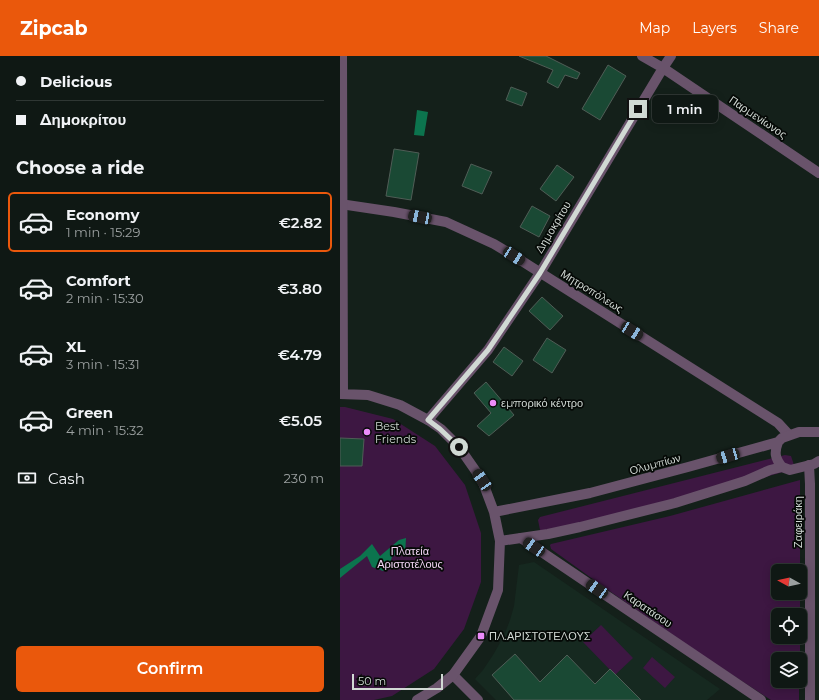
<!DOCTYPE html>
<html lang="en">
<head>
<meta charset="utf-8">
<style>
	:root { --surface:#0f1814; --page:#1d2522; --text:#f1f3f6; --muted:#9ba0a0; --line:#2f3734; --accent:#ea580c }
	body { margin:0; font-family:Montserrat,sans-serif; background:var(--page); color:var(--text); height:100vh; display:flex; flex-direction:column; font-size:15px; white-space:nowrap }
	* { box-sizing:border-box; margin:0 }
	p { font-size:13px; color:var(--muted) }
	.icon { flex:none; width:22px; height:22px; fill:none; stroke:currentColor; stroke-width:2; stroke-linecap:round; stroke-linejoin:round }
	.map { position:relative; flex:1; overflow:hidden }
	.details { display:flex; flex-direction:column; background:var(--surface); width:340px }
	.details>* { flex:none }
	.banner { display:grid; align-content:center; height:88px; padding:0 16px; background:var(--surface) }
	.needle { width:26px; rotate:278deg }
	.controls { position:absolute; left:431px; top:508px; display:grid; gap:8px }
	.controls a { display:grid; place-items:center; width:36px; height:36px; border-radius:6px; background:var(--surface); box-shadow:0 2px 10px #0003,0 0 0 1px var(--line); font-size:20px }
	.scale { position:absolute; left:12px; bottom:10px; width:91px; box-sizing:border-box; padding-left:4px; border:2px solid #d1d9d4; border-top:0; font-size:11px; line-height:14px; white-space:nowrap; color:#d1d9d4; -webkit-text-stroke:3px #050906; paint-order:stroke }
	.end { position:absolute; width:18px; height:18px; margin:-9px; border:5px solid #d1d9d4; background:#111; box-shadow:0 0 0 2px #111 }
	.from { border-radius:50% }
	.bubble { position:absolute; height:28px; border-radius:6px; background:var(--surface); box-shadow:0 2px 10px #0003,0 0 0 1px var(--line); font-size:13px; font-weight:600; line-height:28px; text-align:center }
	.car { position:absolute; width:12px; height:24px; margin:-12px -6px; border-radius:5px; box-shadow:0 0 3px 1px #0007; background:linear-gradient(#222 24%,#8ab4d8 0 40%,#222 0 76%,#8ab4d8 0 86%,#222 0) }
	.banner b { display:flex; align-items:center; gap:14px; height:38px; font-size:15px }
	.banner b+b { border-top:1px solid var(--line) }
	.banner i { width:10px; height:10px; background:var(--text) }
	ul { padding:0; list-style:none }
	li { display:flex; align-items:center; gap:12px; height:60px; margin:0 8px 6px; padding:0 8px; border:2px solid transparent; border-radius:6px }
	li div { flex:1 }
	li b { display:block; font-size:15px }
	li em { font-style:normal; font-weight:600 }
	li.on { border-color:var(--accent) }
	li>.icon { width:36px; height:36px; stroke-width:1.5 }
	h2 { padding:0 16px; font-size:18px; line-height:48px }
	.pay { display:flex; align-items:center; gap:10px; height:44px; padding:0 16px; font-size:15px }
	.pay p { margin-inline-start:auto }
	.action { display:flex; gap:8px; margin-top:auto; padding:8px 16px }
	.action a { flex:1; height:46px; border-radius:6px; background:var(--accent); color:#fff; font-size:16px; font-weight:600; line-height:46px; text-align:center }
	header { display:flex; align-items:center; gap:24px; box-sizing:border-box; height:56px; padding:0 20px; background:var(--accent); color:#fff }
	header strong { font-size:19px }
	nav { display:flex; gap:22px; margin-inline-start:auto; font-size:14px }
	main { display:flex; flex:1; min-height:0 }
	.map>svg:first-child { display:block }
	.built { fill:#162920 }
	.green { fill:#3d1742 }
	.water { fill:#0c744e }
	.building { fill:#1a4934; stroke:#4f5d56 }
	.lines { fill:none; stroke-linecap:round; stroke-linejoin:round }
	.minor { stroke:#69536b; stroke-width:10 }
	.tertiary { stroke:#69536b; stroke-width:10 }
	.route { stroke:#d1d9d4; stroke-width:5 }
	.poi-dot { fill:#ed8cfa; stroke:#050906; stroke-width:1.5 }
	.labels { text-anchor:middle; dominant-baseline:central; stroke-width:3.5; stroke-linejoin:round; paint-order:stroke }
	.street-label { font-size:11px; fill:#d1d9d4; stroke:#050906 }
	.poi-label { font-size:11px; fill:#d1d9d4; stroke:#050906; text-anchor:start }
	.park-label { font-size:11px; fill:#f3d5f6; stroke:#050906 }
</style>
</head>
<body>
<header>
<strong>Zipcab</strong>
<nav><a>Map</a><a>Layers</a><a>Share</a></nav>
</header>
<main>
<section class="details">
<div class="banner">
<b><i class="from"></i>Delicious</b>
<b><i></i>Δημοκρίτου</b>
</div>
<h2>Choose a ride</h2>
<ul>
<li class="on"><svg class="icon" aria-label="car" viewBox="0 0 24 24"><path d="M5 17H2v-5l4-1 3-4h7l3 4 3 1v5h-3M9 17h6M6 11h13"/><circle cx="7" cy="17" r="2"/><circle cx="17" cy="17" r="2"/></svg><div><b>Economy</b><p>1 min · 15:29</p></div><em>€2.82</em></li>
<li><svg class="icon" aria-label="car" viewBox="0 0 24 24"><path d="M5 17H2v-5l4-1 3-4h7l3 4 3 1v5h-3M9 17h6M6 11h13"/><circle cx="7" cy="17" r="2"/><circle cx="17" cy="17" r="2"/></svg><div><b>Comfort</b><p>2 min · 15:30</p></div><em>€3.80</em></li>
<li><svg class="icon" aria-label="car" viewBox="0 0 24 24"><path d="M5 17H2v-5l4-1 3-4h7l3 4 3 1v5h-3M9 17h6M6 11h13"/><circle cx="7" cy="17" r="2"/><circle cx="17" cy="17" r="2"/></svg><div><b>XL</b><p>3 min · 15:31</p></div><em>€4.79</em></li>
<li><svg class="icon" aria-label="car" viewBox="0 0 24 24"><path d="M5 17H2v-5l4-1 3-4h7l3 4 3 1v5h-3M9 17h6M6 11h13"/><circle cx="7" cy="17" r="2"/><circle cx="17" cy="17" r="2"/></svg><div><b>Green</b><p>4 min · 15:32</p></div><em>€5.05</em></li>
</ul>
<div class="pay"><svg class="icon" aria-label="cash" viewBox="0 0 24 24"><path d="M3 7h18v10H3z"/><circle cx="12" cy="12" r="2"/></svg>Cash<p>230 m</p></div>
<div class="action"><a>Confirm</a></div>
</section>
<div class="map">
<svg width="479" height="644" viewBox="0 0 479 644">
	<rect width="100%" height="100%" fill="#14201a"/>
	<path class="built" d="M194 506 380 633 367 644H156L135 623 143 614 153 599 164 580 170 564 174 550 179 509Z"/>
	<path class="green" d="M0 351H5L53 363 95 390 125 429 141 477V526L124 573 94 613 52 640 34 644H0Z
		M445 399 451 400 454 409 450 414 335 447 201 479 198 464 200 461Z
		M460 424V515H438V537H460V559H438V581H460V603H438V625H459V644H431L362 599 268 534 211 493 210 489 211 488 330 460Z
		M261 569 293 602 275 619 243 586Z
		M312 601 335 621 325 632 303 612Z"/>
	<path class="water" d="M77 54 88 56 84 80 74 79Z
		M66 482 65 499 57 498 52 501 49 510 43 515 32 511 27 500 0 522V513L20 500 32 488 40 500 59 484Z"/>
	<path class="building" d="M179 0H206L240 17 237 23 225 19 218 32 207 26 213 14Z
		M268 9 286 20 260 64 242 53Z
		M171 31 187 37 182 50 166 44Z
		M54 93 79 97 71 144 46 140Z
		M131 108 152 116 142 138 122 130Z
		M217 109 234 121 216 145 200 133Z
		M192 150 210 160 199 181 180 171Z
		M202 241 223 260 210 274 189 255Z
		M207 282 226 294 212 317 193 304Z
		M164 291 183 305 172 320 153 306Z
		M146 326 174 359 149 380 137 370 151 357 134 337Z
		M0 382 24 383 22 410H0Z
		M175 598 200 626 227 599 255 628 270 613 301 644H174L152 619Z"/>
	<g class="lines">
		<path class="minor" d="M302 0 323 12 479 117
			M0 148 54 156 106 166 154 188 174 200 438 367 449 379
			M88 364 148 294 200 217 323 12 331 0
			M469 409 470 428V644
			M181 482 421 644
			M113 619 138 644"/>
		<path class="tertiary" d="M2 0 3 338
			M0 338 28 339 60 349 88 364 101 373 119 391 142 424 154 456 160 485 158 534 141 580 113 619 97 632 77 644
			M438 386C434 397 435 402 442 411
			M154 456 250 437 348 411 438 386 442 382 459 376H479
			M160 485 208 478 240 471 335 447 405 425 430 414 442 411 450 414 474 408 479 405"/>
	</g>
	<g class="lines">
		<path class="route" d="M119 391 100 373 88 364 148 294 200 217 298 53"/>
	</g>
	<g class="poi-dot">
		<circle cx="153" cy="347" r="4"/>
		<circle cx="27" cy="376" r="4"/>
		<rect x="137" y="576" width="8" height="8" rx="2"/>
	</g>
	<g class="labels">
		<g class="street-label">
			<text transform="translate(418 61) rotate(34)">Παρμενίωνος</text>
			<text transform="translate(213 171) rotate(-59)">Δημοκρίτου</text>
			<text transform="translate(252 235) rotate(32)">Μητροπόλεως</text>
			<text transform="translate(315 408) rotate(-15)">Ολυμπίων</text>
			<text transform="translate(458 466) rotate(-90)">Ζαφειράκη</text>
			<text transform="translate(308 553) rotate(34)">Καρατάσου</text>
		</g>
		<g class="poi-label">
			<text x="161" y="347">εμπορικό κέντρο</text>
			<text x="35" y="370">Best<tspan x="35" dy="13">Friends</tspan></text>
			<text x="149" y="580">ΠΛ.ΑΡΙΣΤΟΤΕΛΟΥΣ</text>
		</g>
		<g class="park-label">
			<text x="70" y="495">Πλατεία<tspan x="70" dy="13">Αριστοτέλους</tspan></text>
		</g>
	</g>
</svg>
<div class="controls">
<a><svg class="needle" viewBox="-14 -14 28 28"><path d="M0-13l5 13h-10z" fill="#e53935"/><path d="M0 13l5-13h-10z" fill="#9ba0a0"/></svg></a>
<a><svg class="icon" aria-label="locate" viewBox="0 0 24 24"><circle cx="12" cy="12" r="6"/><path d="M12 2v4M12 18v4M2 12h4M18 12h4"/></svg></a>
<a><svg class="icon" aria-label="layers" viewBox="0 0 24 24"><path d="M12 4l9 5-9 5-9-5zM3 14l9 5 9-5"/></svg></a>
</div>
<div class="scale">50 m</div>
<i class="end from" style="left:119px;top:391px"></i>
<i class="end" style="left:298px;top:53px"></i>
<div class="bubble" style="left:312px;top:39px;width:66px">1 min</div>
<i class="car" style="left:80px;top:161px;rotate:281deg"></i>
<i class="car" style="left:174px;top:200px;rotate:123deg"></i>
<i class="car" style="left:292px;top:275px;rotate:122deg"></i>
<i class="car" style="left:388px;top:400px;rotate:254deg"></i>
<i class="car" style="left:142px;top:424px;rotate:326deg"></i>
<i class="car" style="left:194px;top:491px;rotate:304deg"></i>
<i class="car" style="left:257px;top:533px;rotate:304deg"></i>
</div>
</main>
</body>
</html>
